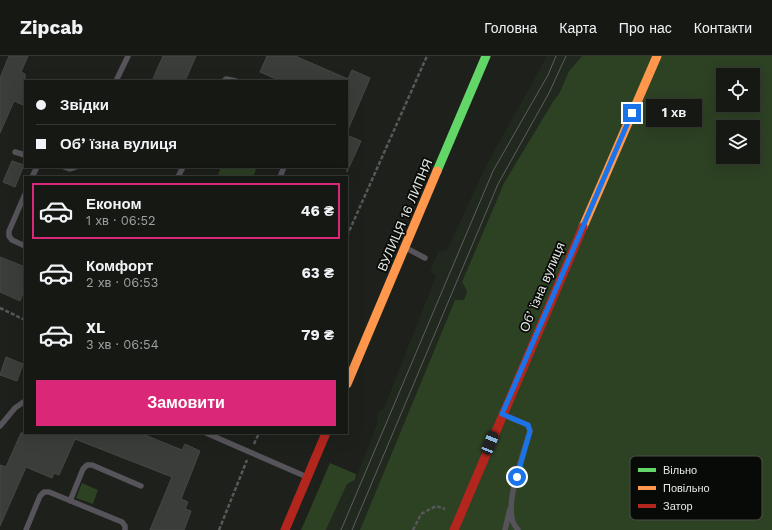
<!DOCTYPE html>
<html lang="uk">
<head>
<meta charset="utf-8">
<style>
	:root { --surface:#161814; --page:#1f211d; --text:#f1f3f6; --muted:#9ea0a0; --line:#353734; --accent:#db2777 }
	body { margin:0; font-family:"Work Sans",sans-serif; background:var(--page); color:var(--text); height:100vh; display:flex; flex-direction:column; font-size:15px; white-space:nowrap }
	* { box-sizing:border-box; margin:0 }
	p { font-size:13px; color:var(--muted) }
	.icon { flex:none; width:22px; height:22px; fill:none; stroke:currentColor; stroke-width:2; stroke-linecap:round; stroke-linejoin:round }
	.map { position:relative; flex:1; overflow:hidden }
	.sheet { position:absolute; left:24px; top:120px; width:324px; height:258px; display:flex; flex-direction:column; background:var(--surface); border-radius:0px; box-shadow:0 4px 16px #0002,0 0 0 1px var(--line) }
	.sheet>* { flex:none }
	.banner { position:absolute; left:24px; top:24px; width:324px; height:88px; border-radius:0px; box-shadow:0 4px 16px #0002,0 0 0 1px var(--line); display:grid; align-content:center; height:88px; padding:0 12px; background:var(--surface) }
	.fabs { position:absolute; left:716px; top:12px; display:grid; gap:8px }
	.fabs a { display:grid; place-items:center; width:44px; height:44px; border-radius:0px; background:var(--surface); box-shadow:0 4px 16px #0002,0 0 0 1px var(--line); font-size:20px }
	.end { position:absolute; width:18px; height:18px; margin:-9px; border:5px solid #1a73e8; background:#fff; box-shadow:0 0 0 2px #fff }
	.from { border-radius:50% }
	.bubble { position:absolute; height:28px; border-radius:0px; background:var(--surface); box-shadow:0 4px 16px #0002,0 0 0 1px var(--line); font-size:13px; font-weight:700; line-height:28px; text-align:center }
	.car { position:absolute; width:12px; height:24px; margin:-12px -6px; border-radius:5px; box-shadow:0 0 3px 1px #0007; background:linear-gradient(#222 24%,#8ab4d8 0 40%,#222 0 76%,#8ab4d8 0 86%,#222 0) }
	.banner b { display:flex; align-items:center; gap:14px; height:38px; font-size:15px }
	.banner b+b { border-top:1px solid var(--line) }
	.banner i { width:10px; height:10px; background:var(--text) }
	ul { padding:7px 0 0; list-style:none }
	li { display:flex; align-items:center; gap:12px; height:56px; margin:0 8px 6px; padding:0 4px; border:2px solid transparent; border-radius:0px }
	li div { flex:1 }
	li b { display:block; font-size:15px }
	li em { font-style:normal; font-weight:700 }
	li.current { border-color:var(--accent) }
	li>.icon { width:36px; height:36px; stroke-width:1.5 }
	.button { display:flex; gap:8px; margin-top:auto; padding:8px 12px }
	.button a { flex:1; height:46px; border-radius:0px; background:var(--accent); color:#fff; font-size:16px; font-weight:700; line-height:46px; text-align:center }
	header { display:flex; align-items:center; gap:24px; box-sizing:border-box; height:56px; padding:0 20px; background:var(--surface); border-bottom:1px solid var(--line) }
	header strong { font-size:19px }
	nav { display:flex; gap:22px; margin-inline-start:auto; font-size:14px }
	.map>svg:first-child { display:block }
	.built { fill:#21281e }
	.green { fill:#2d4123; fill-rule:evenodd }
	.building { fill:#3b3d3a; stroke:#464844 }
	.lines { fill:none; stroke-linecap:round; stroke-linejoin:round }
	.path { stroke:#58585b; stroke-width:2.5; stroke-dasharray:4 2; stroke-linecap:butt }
	.lane { stroke:#56545a; stroke-width:5.5 }
	.fast { stroke:#63d668; stroke-width:9 }
	.slow { stroke:#ff974d; stroke-width:9 }
	.jam { stroke:#b3261e; stroke-width:9 }
	.tram { stroke:#5e5e61; stroke-width:1 }
	.route { stroke:#1a73e8; stroke-width:5 }
	.labels { text-anchor:middle; dominant-baseline:central; stroke-width:3.5; stroke-linejoin:round; paint-order:stroke }
	.street-label { font-size:13px; fill:#e5e8e4; stroke:#080a07 }
	.key { fill:#080a07; stroke:#4a4d49; stroke-width:1 }
	.key-label { font-size:11px; fill:#e5e8e4 }
</style>
</head>
<body>
<header>
<strong>Zipcab</strong>
<nav><a>Головна</a><a>Карта</a><a>Про нас</a><a>Контакти</a></nav>
</header>
<div class="map">
<svg width="772" height="474" viewBox="0 0 772 474">
	<rect width="100%" height="100%" fill="#1d201b"/>
	<path class="built" d="M547 0H582L569 15 559 38 554 44 504 127 462 226 467 235 464 245 455 244 360 474H326L347 428 355 424 378 366 377 357 384 352 436 220 430 214 438 196 447 194 486 110Z"/>
	<path class="green" d="M582 0H772V474H360L455 244H464L467 235 462 226 504 127 554 44 559 38 569 15ZM723 19H753V49H723ZM723 71H753V101H723Z
		M221 111H257L253 121H217Z
		M330 407 356 418 355 424 347 428 326 474H301Z
		M82 427 98 434 93 448 76 442Z"/>
	<path class="building" d="M9 0H28L21 16 25 18V50L14 45 0 77V22Z
		M163 0H196L185 25H152Z
		M267 0H295L348 23 352 14 370 22 347 76 348 25H281L260 16Z
		M347 79 361 85 347 116Z
		M12 105 24 109 15 131 3 126Z
		M0 201 25 211V232L20 245 0 236Z
		M6 301 23 308 17 325 0 319Z
		M21 377H140L182 394 185 388 200 395 181 443 188 446 185 453 191 455 184 474H150L172 421 75 383 59 419 54 417 52 422 26 411 0 470V409L6 411Z"/>
	<g class="lines">
		<path class="path" d="M347 180 427 0
			M0 252 25 264
			M254 388 259 377
			M219 474 247 404
			M413 474 421 458 436 450 445 453"/>
		<path class="lane" d="M116 25 128 0
			M224 25 226 23 236 25
			M15 96 25 99
			M64 111 70 113 76 111
			M32 121 37 111
			M178 121 183 111
			M280 121 284 111
			M25 138 9 175V180L12 184 25 190
			M406 192 425 202
			M504 359 528 369 530 375C524 396 505 446 513 466 514 469 517 472 518 474
			M0 370 15 352 25 345
			M206 377 307 421
			M70 445 83 413 87 409H92L141 430
			M26 474 40 440 44 436H49L122 466 125 470V474
			M505 474 510 453"/>
		<path class="fast" d="M437 115 486 0"/>
		<path class="slow" d="M583 171 657 0
			M347 328 437 115"/>
		<path class="jam" d="M285 474 326 377
			M454 474 583 171"/>
		<path class="tram" d="M341 474 493 115 548 19 556 0
			M352 474 498 128 549 37 566 0"/>
	</g>
	<g class="lines">
		<path class="route" d="M517 421 530 375 528 369 502 358 632 57"/>
	</g>
	<g class="labels">
		<g class="street-label">
			<text transform="translate(405 159) rotate(-67)">ВУЛИЦЯ 16 ЛИПНЯ</text>
			<text transform="translate(542 231) rotate(-67)">Обʼїзна вулиця</text>
		</g>
	</g>
	<rect x="630" y="400" width="132" height="64" rx="6" class="key"/>
	<rect x="638" y="412" width="18" height="4" fill="#63d668"/>
	<rect x="638" y="430" width="18" height="4" fill="#ff974d"/>
	<rect x="638" y="448" width="18" height="4" fill="#b3261e"/>
	<g class="key-label">
		<text x="663" y="418">Вільно</text>
		<text x="663" y="436">Повільно</text>
		<text x="663" y="454">Затор</text>
	</g>
</svg>
<div class="fabs">
<a><svg class="icon" aria-label="locate" viewBox="0 0 24 24"><circle cx="12" cy="12" r="6"/><path d="M12 2v4M12 18v4M2 12h4M18 12h4"/></svg></a>
<a><svg class="icon" aria-label="layers" viewBox="0 0 24 24"><path d="M12 4l9 5-9 5-9-5zM3 14l9 5 9-5"/></svg></a>
</div>
<i class="end from" style="left:517px;top:421px"></i>
<i class="end" style="left:632px;top:57px"></i>
<div class="bubble" style="left:646px;top:43px;width:56px">1 хв</div>
<i class="car" style="left:490px;top:387px;rotate:22deg"></i>
<div class="banner">
<b><i class="from"></i>Звідки</b>
<b><i></i>Обʼїзна вулиця</b>
</div>
<section class="sheet">
<ul>
<li class="current"><svg class="icon" aria-label="car" viewBox="0 0 24 24"><path d="M5 17H2v-5l4-1 3-4h7l3 4 3 1v5h-3M9 17h6M6 11h13"/><circle cx="7" cy="17" r="2"/><circle cx="17" cy="17" r="2"/></svg><div><b>Економ</b><p>1 хв · 06:52</p></div><em>46 ₴</em></li>
<li><svg class="icon" aria-label="car" viewBox="0 0 24 24"><path d="M5 17H2v-5l4-1 3-4h7l3 4 3 1v5h-3M9 17h6M6 11h13"/><circle cx="7" cy="17" r="2"/><circle cx="17" cy="17" r="2"/></svg><div><b>Комфорт</b><p>2 хв · 06:53</p></div><em>63 ₴</em></li>
<li><svg class="icon" aria-label="car" viewBox="0 0 24 24"><path d="M5 17H2v-5l4-1 3-4h7l3 4 3 1v5h-3M9 17h6M6 11h13"/><circle cx="7" cy="17" r="2"/><circle cx="17" cy="17" r="2"/></svg><div><b>XL</b><p>3 хв · 06:54</p></div><em>79 ₴</em></li>
</ul>
<div class="button"><a>Замовити</a></div>
</section>
</div>
</body>
</html>
